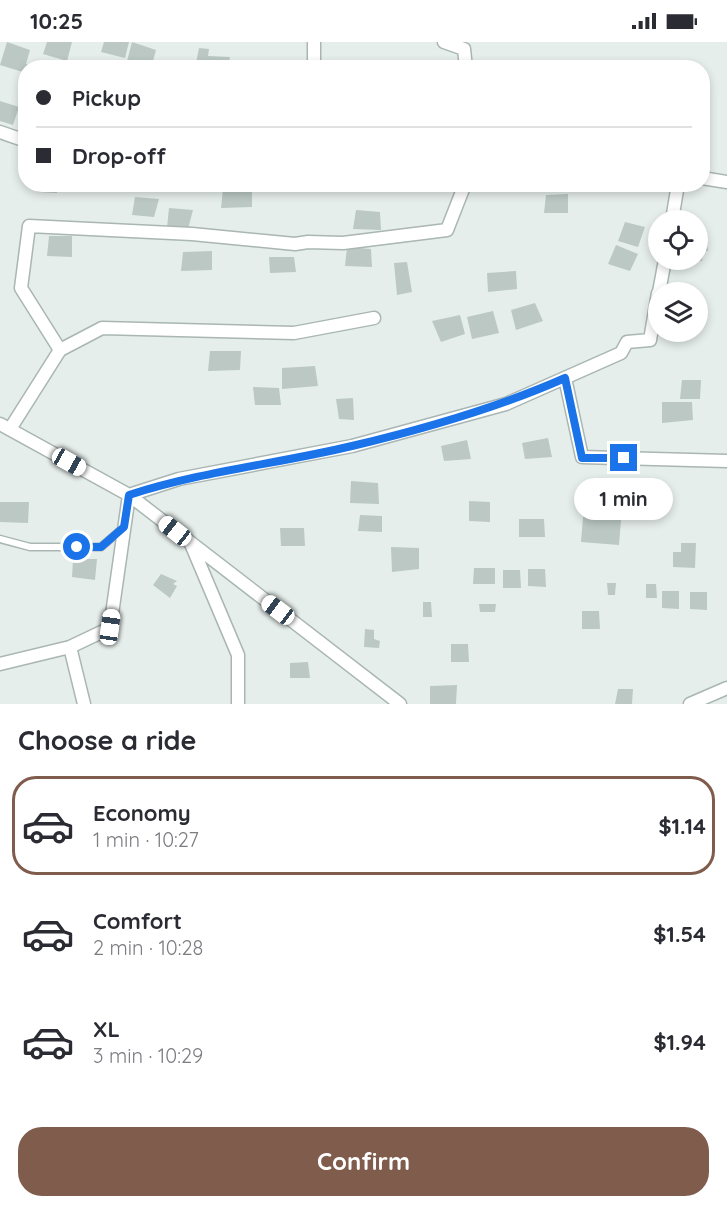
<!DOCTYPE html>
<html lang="en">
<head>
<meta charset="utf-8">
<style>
	:root { --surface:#fff; --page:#f2f2f3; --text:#2b2b33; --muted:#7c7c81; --line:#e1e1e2; --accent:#7f5c4c }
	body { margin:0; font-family:Quicksand,sans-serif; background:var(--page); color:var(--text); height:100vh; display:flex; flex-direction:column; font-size:22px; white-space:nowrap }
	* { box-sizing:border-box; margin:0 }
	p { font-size:20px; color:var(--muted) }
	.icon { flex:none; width:33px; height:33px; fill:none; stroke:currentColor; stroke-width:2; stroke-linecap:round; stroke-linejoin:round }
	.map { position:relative; height:662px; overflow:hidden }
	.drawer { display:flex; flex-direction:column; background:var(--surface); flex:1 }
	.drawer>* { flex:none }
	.hud { position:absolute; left:18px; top:18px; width:692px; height:132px; border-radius:24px; box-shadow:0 3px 9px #0003; display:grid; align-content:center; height:132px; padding:0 18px; background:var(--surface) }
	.buttons { position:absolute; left:648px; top:168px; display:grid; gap:12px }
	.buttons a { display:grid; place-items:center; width:60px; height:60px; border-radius:50%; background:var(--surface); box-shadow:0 3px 9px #0003; font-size:30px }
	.end { position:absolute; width:27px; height:27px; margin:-14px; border:8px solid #1a73e8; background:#fff; box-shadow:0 0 0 3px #fff }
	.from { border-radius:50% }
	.bubble { position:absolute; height:42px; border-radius:21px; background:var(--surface); box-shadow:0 3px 9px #0003; font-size:20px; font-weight:700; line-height:42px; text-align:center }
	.car { position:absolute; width:18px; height:36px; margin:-18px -9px; border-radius:8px; box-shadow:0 0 4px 2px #0007; background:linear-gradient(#fff 24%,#345 0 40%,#fff 0 76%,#345 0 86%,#fff 0) }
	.hud b { display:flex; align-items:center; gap:21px; height:57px; font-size:22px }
	.hud b+b { border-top:2px solid var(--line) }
	.hud i { width:15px; height:15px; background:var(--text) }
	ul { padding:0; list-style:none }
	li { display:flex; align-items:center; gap:18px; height:99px; margin:0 12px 9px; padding:0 6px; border:3px solid transparent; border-radius:24px }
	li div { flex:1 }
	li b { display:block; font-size:22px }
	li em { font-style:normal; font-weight:700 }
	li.on { border-color:var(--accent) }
	li>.icon { width:54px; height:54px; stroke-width:1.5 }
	h2 { padding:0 18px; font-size:27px; line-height:72px }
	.button { display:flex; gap:12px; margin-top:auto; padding:12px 18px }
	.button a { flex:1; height:69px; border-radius:24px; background:var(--accent); color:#fff; font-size:24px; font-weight:700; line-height:69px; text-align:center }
	.status { display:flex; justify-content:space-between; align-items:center; height:42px; padding:0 30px; background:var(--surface); direction:ltr }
	.status svg { height:16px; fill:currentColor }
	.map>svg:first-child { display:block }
	.building { fill:#bbc8c4 }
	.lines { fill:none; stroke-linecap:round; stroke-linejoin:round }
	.service-casing { stroke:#a9b6b3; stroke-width:9 }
	.minor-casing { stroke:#a9b6b3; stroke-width:15 }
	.service { stroke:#fff; stroke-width:6 }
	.minor { stroke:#fff; stroke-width:12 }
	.route { stroke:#1a73e8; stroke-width:8 }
</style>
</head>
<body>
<div class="status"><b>10:25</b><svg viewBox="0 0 49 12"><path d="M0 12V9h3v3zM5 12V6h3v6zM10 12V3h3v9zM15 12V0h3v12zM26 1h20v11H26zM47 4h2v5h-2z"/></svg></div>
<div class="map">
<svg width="727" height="662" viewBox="0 0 727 662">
	<rect width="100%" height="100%" fill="#e6eeeb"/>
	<path class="building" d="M7 0 30 8 26 22 36 26H26V31L0 23Z
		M47 0H72L67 19 43 12Z
		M104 0H129L125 16 101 10Z
		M132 0 156 8 151 26 126 23Z
		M199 6 209 7 208 14 230 15 228 26H195Z
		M89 19 91 24 79 26V20Z
		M0 59 19 65 13 83 0 79Z
		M37 142H57V151L37 150Z
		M252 146V165L221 166 223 147Z
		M568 152V171H544L546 153Z
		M135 155 159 157 154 175 132 173Z
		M169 166 193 168 188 187 167 186Z
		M356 168 380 170 381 188 353 187Z
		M625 180 645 185 638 205 618 199Z
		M49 194H72V215L47 214Z
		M698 198H707L708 209H703L702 219H698Z
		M616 203 638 212 630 229 608 222Z
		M347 205 371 207 372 225 345 224Z
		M212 209V228L181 229 183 210Z
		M269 215H294L296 230 270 231Z
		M407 220 412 250 397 253 394 221Z
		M516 229 517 247 488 250 487 231Z
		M535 261 543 279 516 288 511 268Z
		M493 269 499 291 472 297 467 275Z
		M460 273 465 292 441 300 432 279Z
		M210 309H241L240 328 208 329Z
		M315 324 318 344 282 347V326Z
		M682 338H701L700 357H680Z
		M253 345 279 346 281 363H255Z
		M353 356 354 378 339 377 336 357Z
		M662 360H692L693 378 662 381Z
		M548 396 552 415 525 417 522 401Z
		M467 398 471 417 444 419 441 404Z
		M351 439 378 441 379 462 350 461Z
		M469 459 490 460V480L469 479Z
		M0 460H29L28 481 0 480Z
		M360 473 382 474V490L358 489Z
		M583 475 621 478 619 503 581 500Z
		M519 477H544L545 495H519Z
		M280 486H304L305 504H281Z
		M681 501H696L695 526 673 525V510H681Z
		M391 505 419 506V527L392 530Z
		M73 517H97L95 538 72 535Z
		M474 526H495V542H473Z
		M528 527H545L546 545 528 544Z
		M503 528H520L521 546H503Z
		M161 532 177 539 173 542 177 544 170 556 153 543Z
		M607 541H616L615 553H608Z
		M646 542H656L657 556H646Z
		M662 549H679V567L662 566Z
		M690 550H707V568L690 567Z
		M423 560H431L432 575H423Z
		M479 562H496L495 570H480Z
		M582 569H599L600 587H582Z
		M365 587 374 588V597L380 599 379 606 364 605Z
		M451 602H468L469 620H451Z
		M308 620 310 636H290V621Z
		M457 643 456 662H430V644Z
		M618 647H633L632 662H615Z"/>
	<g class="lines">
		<g class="service-casing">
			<path id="service" d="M0 497 30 505H101L123 486"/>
		</g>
		<g class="minor-casing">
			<path id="minor" d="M314 0V26
				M444 0 464 7 466 26
				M0 90 26 99
				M702 136 727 140
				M672 178 678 142
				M659 250 665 218
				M60 308 102 286 294 291 374 276
				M565 336 582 415 727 419
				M0 382 129 453 400 662
				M10 387 60 308 21 246 29 184 192 192 295 202 308 200 343 201 447 188 465 142
				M191 502 238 613V662
				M0 622 70 605
				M84 662 70 605 110 586 129 453 179 437 352 404 506 362 621 311 627 300 650 298 658 251
				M690 662 727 646"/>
		</g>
		<use href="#service" class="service"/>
		<use href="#minor" class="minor"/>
	</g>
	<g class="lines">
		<path class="route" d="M77 505H101L124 485 129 453C203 429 277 422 352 404 424 387 497 366 565 336L582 416H624"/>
	</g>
</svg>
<div class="buttons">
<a><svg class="icon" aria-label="locate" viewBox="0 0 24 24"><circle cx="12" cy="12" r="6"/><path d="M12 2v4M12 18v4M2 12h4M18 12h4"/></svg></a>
<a><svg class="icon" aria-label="layers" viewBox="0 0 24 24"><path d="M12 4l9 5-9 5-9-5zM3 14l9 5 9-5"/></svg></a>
</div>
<i class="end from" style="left:77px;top:505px"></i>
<i class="end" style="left:624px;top:416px"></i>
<div class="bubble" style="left:574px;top:436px;width:99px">1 min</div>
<i class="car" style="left:69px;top:420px;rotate:119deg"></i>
<i class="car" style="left:175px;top:489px;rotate:308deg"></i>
<i class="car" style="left:278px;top:568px;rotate:307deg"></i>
<i class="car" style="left:110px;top:585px;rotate:8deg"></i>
<div class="hud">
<b><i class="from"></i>Pickup</b>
<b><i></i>Drop-off</b>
</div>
</div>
<section class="drawer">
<h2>Choose a ride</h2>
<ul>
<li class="on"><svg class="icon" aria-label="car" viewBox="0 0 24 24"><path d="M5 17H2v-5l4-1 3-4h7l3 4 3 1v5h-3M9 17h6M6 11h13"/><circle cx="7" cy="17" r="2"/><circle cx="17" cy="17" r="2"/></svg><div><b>Economy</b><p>1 min · 10:27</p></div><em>$1.14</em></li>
<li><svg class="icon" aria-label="car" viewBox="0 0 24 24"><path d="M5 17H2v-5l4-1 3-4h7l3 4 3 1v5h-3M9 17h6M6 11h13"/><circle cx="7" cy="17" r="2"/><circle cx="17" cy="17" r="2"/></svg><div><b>Comfort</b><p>2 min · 10:28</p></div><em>$1.54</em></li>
<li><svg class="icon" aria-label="car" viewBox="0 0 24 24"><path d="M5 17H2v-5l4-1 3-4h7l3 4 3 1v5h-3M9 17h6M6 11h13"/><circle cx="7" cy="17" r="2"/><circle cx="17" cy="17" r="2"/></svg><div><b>XL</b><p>3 min · 10:29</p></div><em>$1.94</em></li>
</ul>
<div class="button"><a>Confirm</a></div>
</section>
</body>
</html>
